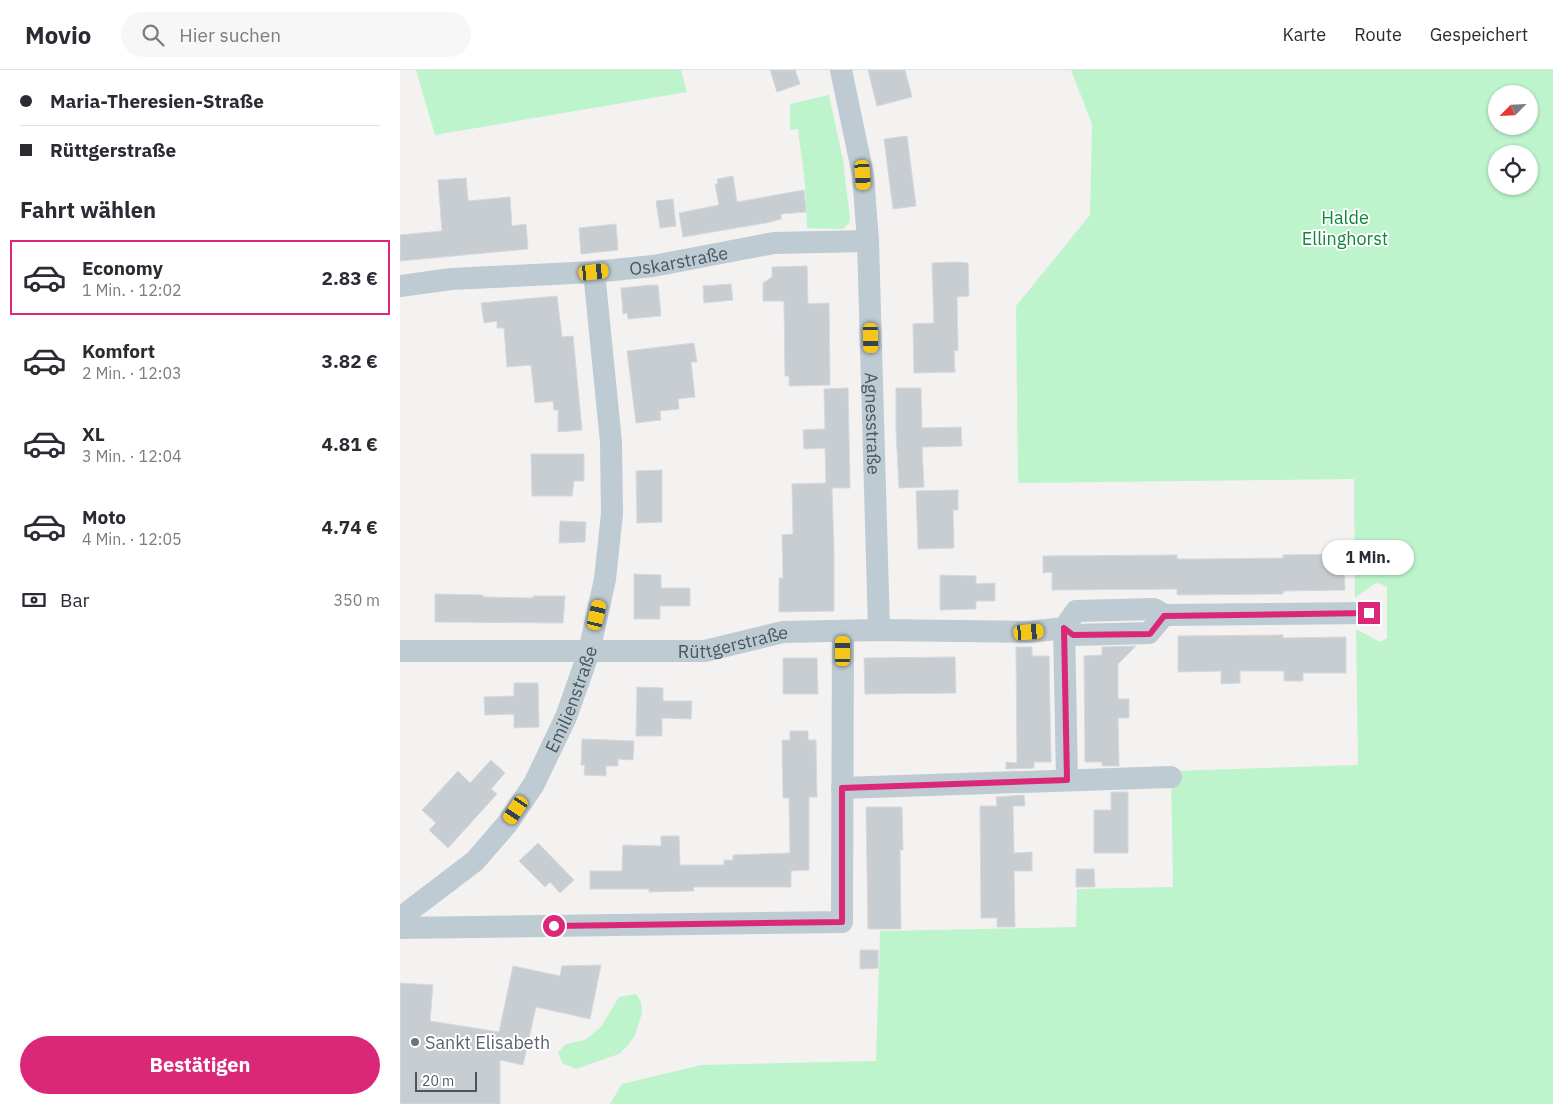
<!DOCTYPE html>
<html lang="de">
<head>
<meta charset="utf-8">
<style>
	:root { --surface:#fff; --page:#f7f7f7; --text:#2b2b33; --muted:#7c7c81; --line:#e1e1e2; --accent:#db2777 }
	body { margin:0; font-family:"IBM Plex Sans",sans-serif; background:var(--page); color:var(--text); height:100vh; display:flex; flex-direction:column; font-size:19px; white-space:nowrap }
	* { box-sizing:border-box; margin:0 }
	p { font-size:16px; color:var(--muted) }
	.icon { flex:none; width:28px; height:28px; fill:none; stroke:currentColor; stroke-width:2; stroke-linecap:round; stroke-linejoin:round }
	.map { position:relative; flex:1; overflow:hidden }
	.details { display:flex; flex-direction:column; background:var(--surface); width:400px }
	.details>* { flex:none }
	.hud { display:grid; align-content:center; height:110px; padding:0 20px; background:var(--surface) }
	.needle { width:32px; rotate:246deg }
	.tools { position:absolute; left:1088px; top:15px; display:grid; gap:10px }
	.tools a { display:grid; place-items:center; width:50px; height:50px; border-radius:50%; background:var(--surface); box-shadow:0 1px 4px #0004; font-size:25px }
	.scale { position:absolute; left:15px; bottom:12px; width:62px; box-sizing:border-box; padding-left:5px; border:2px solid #475861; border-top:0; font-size:14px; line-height:18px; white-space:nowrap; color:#475861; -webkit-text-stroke:4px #fff; paint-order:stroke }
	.end { position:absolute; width:22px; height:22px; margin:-11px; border:6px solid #db2777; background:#fff; box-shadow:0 0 0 2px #fff }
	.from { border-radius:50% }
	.bubble { position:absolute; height:35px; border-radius:18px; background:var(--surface); box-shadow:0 1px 4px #0004; font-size:16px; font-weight:700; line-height:35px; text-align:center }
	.car { position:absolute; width:15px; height:30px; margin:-15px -8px; border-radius:6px; box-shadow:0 0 4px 1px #0007; background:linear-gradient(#f5c518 24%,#345 0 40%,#f5c518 0 76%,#345 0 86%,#f5c518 0) }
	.hud b { display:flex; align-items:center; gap:18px; height:48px; font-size:19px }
	.hud b+b { border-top:1px solid var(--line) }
	.hud i { width:12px; height:12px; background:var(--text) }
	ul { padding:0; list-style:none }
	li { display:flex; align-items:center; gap:15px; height:75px; margin:0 10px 8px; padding:0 10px; border:2px solid transparent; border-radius:0px }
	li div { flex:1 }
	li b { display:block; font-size:19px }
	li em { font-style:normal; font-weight:700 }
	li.current { border-color:var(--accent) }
	li>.icon { width:45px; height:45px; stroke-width:1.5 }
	h2 { padding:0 20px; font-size:22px; line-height:60px }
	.pay { display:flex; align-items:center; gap:12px; height:55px; padding:0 20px; font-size:19px }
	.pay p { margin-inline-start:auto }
	.button { display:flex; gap:10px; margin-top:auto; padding:10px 20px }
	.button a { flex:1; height:58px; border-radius:30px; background:var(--accent); color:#fff; font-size:20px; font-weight:700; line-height:58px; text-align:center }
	header { display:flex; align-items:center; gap:30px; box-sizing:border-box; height:70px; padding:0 25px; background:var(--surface); border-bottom:1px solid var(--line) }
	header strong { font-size:24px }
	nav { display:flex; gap:28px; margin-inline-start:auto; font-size:18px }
	.search { width:350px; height:45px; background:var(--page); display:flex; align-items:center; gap:12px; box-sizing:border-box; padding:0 18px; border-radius:28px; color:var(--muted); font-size:19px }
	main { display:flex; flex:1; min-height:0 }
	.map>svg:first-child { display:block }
	.green { fill:#bdf4cc; fill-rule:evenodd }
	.building { fill:#c8cdd2; stroke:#d5d8dd }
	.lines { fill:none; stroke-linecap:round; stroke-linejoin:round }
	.street { stroke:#becbd2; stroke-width:22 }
	.route { stroke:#db2777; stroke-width:6 }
	.worship-dot { fill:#6b7280; stroke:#fff; stroke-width:2 }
	.labels { text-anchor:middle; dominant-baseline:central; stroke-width:4; stroke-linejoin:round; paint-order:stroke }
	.park-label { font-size:18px; fill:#0e863d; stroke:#fff }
	.street-label { font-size:18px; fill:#475861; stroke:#fff }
	.worship-label { font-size:18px; fill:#5b616d; stroke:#fff; text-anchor:start }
</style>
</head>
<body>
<header>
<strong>Movio</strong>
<div class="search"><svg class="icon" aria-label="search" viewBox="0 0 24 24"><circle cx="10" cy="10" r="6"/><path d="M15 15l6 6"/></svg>Hier suchen</div>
<nav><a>Karte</a><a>Route</a><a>Gespeichert</a></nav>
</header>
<main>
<section class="details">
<div class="hud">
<b><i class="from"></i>Maria-Theresien-Straße</b>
<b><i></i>Rüttgerstraße</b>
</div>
<h2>Fahrt wählen</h2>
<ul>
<li class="current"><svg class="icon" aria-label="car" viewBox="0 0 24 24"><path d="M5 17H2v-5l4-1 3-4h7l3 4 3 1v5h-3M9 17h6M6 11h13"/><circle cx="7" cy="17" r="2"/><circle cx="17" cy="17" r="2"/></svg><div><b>Economy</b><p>1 Min. · 12:02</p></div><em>2.83 €</em></li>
<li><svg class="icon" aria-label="car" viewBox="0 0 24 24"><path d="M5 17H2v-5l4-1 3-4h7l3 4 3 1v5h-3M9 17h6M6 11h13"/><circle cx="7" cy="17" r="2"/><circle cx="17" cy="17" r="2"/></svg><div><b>Komfort</b><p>2 Min. · 12:03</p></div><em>3.82 €</em></li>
<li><svg class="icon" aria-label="car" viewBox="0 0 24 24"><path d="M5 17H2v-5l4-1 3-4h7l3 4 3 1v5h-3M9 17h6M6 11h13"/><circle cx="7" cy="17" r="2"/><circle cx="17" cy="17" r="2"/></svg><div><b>XL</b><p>3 Min. · 12:04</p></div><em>4.81 €</em></li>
<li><svg class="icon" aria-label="car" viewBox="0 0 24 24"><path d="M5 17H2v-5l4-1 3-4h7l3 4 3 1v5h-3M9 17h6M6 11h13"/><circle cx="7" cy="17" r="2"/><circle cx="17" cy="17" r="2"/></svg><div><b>Moto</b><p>4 Min. · 12:05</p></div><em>4.74 €</em></li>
</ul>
<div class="pay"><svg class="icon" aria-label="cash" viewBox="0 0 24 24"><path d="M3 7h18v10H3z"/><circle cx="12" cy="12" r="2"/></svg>Bar<p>350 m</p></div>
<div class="button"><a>Bestätigen</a></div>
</section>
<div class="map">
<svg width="1153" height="1034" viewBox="0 0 1153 1034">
	<rect width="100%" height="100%" fill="#f4f1f1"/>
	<path class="green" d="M16 0H281L287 22 35 65Z
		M671 0H1153V1034H210L222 1014 301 995 476 991 480 861 676 857 677 819 773 817 771 701 958 695 956 559 980 572 987 568V517L979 513 974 514 955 528 954 409 618 413 616 236 690 145 692 54ZM1096 24H1129V56H1096ZM1096 84H1129V116H1096Z
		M429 25 443 90 450 149 449 153 443 159 407 158 405 114 398 59 390 60V34Z
		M236 924 241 932 242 943 235 965 229 974 219 984 176 999 162 993 158 982 166 974 185 970 201 957 219 927Z"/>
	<path class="building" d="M370 0H395L400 14 377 22Z
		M468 0H505L512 27 477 36Z
		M507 66 516 136 493 139 484 69Z
		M333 106 337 132 404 120 406 142 381 144V149L366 153 283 167 279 143 319 135 315 114H318L317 109Z
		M66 108 68 131 110 127 112 156 126 154 128 179 0 191V165L42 161 38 110Z
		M273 129 276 156 260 158 256 131Z
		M216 154 218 180 181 184 179 158Z
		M557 192 568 193 569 226 557 227 558 280 554 281 555 302 514 303 513 254 534 253 532 193Z
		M407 196 408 234 429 233 430 315 389 316V306H385L384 231H363V213L372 207V197Z
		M331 214 333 230 304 233 303 216Z
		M251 215H258L261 246 228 249 227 243 223 244 221 218Z
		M157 226 162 267 173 266 182 360 158 362V340H154L153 331 135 333 131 295 107 297 104 258H97V251L84 253 81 233Z
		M294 273 297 292H291L295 327 278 329 279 339 260 341 261 350 236 353 227 281Z
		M448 318 450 418H432L434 481V541L379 542V508H383L382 465 393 464 392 414 426 413 425 378 404 379 403 360 425 359 424 319Z
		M496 318H521L522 358 561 357 562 376 522 377 524 417 499 418 496 360Z
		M131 384H184V411H174L172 426H132Z
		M262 400V452L237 453 236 401Z
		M558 420V440H553L554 478 518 479 516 421Z
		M160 451 186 452 185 472 159 473Z
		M944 484 945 520 883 521V524L777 525V519L652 520V502L643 503V486L777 485V489H799L883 488V485Z
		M234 504 261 505V518H290V536H260V549H234Z
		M540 505 576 506V514L595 513V531H576V539L540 540Z
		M35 524 83 525V527L133 528V526H165L163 553 35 552Z
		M883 565V568L946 567V603H903V611H884V601H840V613L821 614V601L778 602V566Z
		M736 576 718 594V629H729V648H718L719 696H702V692H685L684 586 702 585V577Z
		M616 577H632V586H649L651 692H634V698L606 699V692L617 693Z
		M555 587 556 623 465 624 464 588Z
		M383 588H417L418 624H383Z
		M114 613H138L139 657 114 658V644L85 645 84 627 114 626Z
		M237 617 263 618V631H292L291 649 262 648V666H236Z
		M390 661H408V670H416L417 727H409V800L391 801V817H293L294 821 249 822V819H190V801H222L223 775 261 776V766H279L280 795H324V790H333V785L390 783 389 728H383L382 670H390Z
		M182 669 234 671 233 690 218 689V696H206V706L184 705 185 695H181Z
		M91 690 105 703 91 719 97 724 48 778 29 760 36 753 22 740 58 701 70 713Z
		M711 722H728V783H694V740H711Z
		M624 725 625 736H613L614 783 632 782V801H614L615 857H597V848H581L580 736H597L596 727Z
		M466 737H502L503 780H500L501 859H468Z
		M138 773 174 810 160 823 150 812 145 817 119 791Z
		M676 799H694L695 817H676Z
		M460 880H478V898L460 899Z
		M201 895 190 949 136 937 123 995 100 990V1034H0V913L33 915 30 951 99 962 113 896 160 906 162 896Z"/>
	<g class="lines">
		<g class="street">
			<path id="s1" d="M441 0 463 105 468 171 479 560"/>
			<path id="s2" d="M0 216 51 209 194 202 253 196 374 173 468 171"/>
			<path id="s3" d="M0 581H305L383 562 479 560 629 562 664 558 673 565 749 563 764 545"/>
			<path d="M667 710 664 558 676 541 754 539 764 545 969 543"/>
			<path d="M442 718 771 707"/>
			<path id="s4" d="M0 848 75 791 107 754 134 714 166 647 189 582 205 509 212 444 211 372 194 202"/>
			<path d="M0 858 442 852 443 561"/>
		</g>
	</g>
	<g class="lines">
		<path class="route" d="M154 856 442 852V718L667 710 664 558 673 565 750 564 764 546 969 543"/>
	</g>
	<circle class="worship-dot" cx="15" cy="972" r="5"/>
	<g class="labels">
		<g class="park-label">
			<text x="945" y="147">Halde<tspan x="945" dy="21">Ellinghorst</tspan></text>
		</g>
		<g class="street-label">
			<text stroke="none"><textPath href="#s2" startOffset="280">Oskarstraße</textPath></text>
			<text stroke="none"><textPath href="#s1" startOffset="356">Agnesstraße</textPath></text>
			<text stroke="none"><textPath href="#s3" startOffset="334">Rüttgerstraße</textPath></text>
			<text stroke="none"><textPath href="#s4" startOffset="284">Emilienstraße</textPath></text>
		</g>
		<g class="worship-label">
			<text x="25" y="972">Sankt Elisabeth</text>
		</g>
	</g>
</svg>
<div class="tools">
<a><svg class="needle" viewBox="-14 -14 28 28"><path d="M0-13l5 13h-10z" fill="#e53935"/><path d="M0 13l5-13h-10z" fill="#7c7c81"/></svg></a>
<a><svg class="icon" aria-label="locate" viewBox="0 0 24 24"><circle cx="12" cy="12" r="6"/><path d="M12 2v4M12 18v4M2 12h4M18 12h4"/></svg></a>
</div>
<div class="scale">20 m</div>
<i class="end from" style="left:154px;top:856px"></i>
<i class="end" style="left:969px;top:543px"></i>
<div class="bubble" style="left:922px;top:470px;width:92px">1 Min.</div>
<i class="car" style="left:463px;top:105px;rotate:176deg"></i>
<i class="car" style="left:194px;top:202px;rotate:84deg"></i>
<i class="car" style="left:471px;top:268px;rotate:179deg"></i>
<i class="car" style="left:197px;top:545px;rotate:13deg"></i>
<i class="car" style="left:629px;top:562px;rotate:85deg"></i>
<i class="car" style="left:443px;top:581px;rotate:0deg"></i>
<i class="car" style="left:116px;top:740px;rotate:214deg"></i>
</div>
</main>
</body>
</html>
